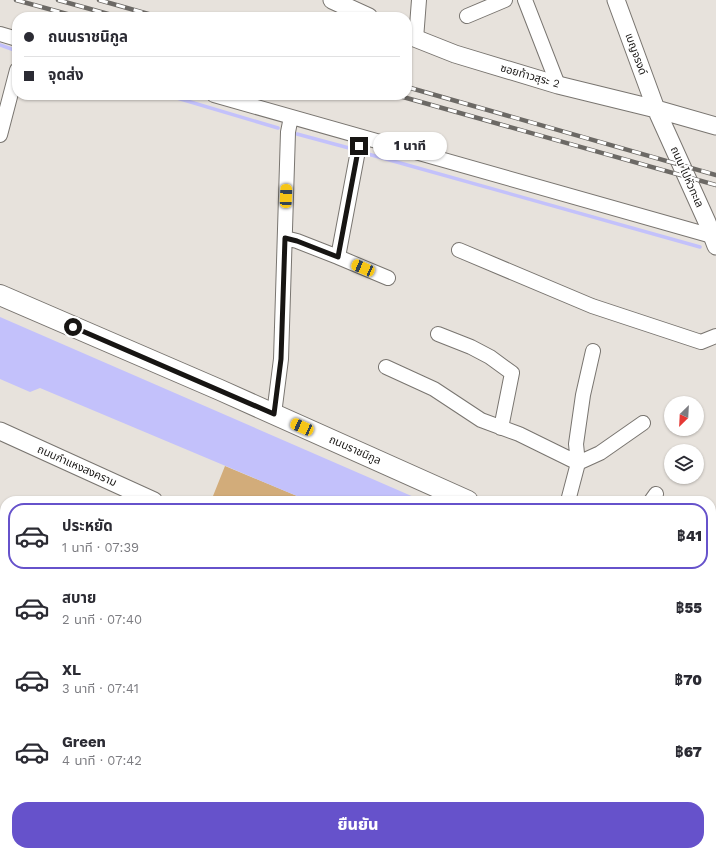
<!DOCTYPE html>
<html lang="th">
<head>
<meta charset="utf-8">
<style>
	:root { --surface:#fff; --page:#f2f2f3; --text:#2b2b33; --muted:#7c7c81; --line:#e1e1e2; --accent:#6652cb }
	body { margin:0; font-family:"Work Sans","Noto Sans Thai",sans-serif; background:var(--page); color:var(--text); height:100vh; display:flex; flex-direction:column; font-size:15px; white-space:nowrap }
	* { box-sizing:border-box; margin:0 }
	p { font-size:13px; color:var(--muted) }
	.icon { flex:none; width:22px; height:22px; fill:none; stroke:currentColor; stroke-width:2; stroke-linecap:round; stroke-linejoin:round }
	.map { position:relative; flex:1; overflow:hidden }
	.details { position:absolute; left:0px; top:496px; width:716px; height:360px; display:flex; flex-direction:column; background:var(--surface); border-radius:16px 16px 0 0; box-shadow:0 1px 3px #0004 }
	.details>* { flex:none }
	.guide { position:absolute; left:12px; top:12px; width:400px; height:88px; border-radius:16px; box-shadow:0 1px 3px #0004; display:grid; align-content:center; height:88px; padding:0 12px; background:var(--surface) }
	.needle { width:26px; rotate:204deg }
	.buttons { position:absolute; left:664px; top:396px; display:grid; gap:8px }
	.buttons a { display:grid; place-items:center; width:40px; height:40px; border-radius:50%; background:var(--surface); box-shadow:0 1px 3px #0004; font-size:20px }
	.end { position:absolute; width:18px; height:18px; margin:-9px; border:5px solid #171513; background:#fff; box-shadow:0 0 0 2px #fff }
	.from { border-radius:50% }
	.bubble { position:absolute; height:28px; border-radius:14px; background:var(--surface); box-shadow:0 1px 3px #0004; font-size:13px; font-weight:800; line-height:28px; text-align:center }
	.car { position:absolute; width:12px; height:24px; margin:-12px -6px; border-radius:5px; box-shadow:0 0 3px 1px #0007; background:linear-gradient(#f5c518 24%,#345 0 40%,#f5c518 0 76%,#345 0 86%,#f5c518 0) }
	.guide b { display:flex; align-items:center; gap:14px; height:38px; font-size:15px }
	.guide b+b { border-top:1px solid var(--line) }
	.guide i { width:10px; height:10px; background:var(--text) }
	ul { padding:7px 0 0; list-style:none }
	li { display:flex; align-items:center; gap:12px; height:66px; margin:0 8px 6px; padding:0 4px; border:2px solid transparent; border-radius:16px }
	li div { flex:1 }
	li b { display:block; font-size:15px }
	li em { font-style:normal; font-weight:800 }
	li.selected { border-color:var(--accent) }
	li>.icon { width:36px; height:36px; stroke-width:1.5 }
	.cta { display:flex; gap:8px; margin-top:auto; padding:8px 12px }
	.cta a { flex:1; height:46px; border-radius:16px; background:var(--accent); color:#fff; font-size:16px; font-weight:800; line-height:46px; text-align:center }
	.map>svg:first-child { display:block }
	.green { fill:#d2ac7a }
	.water { fill:#c3c1fb }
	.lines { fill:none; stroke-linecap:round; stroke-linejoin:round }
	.stream { stroke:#c3c1fb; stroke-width:3.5 }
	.minor-casing { stroke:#797570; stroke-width:16 }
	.tertiary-casing { stroke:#797570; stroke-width:19 }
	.secondary-casing { stroke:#797570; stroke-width:22 }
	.minor { stroke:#fff; stroke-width:14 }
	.tertiary { stroke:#fff; stroke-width:17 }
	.secondary { stroke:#fff; stroke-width:20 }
	.rail-casing { stroke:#6c6965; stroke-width:4.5 }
	.rail { stroke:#fff; stroke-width:3; stroke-dasharray:9; stroke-linecap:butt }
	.route { stroke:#171513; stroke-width:5 }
	.labels { text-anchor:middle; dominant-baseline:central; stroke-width:3.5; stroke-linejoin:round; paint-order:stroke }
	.street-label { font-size:11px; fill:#171513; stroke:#fff }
</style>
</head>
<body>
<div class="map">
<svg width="716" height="856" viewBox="0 0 716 856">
	<rect width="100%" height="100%" fill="#e7e2dc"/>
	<path class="green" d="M225 466 309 501H211Z"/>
	<path class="water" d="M0 317 423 501H309L40 388 30 392 0 379Z
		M711 628 716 630V676L711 674Z"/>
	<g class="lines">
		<path class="stream" d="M0 45 17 51
			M167 95 278 128
			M297 134 349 148
			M368 154 700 247"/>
		<g class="minor-casing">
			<path id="minor" d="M525 0 558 85
				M467 16 505 0
				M0 34 17 39
				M416 39 419 0
				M214 95 712 236
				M0 135 17 70
				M285 238 297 241 338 257 388 278
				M459 250 592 306 701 342 716 336
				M338 257 357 156 362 137
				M438 334 471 347 490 357 512 373 501 428
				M386 367 434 389 481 420 519 434 578 463 576 444 583 395 593 351
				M274 414 281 359 288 132 291 117
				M568 501 578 463 600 453 643 423
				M651 501 656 494
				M64 856 67 851
				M177 856 179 851
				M302 856 304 851
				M550 856 553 851"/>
		</g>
		<g class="tertiary-casing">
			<path id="tertiary" d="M332 0 369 17
				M616 0 656 109 707 222 716 246
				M407 35 455 54 558 85 656 109 716 126
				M0 431 154 501
				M711 744 716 746
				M0 783 5 784
				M196 851 211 856"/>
		</g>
		<g class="secondary-casing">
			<path id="secondary" d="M0 295 220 390 468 501
				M711 606 716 609"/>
		</g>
		<use href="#minor" class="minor"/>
		<use href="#tertiary" class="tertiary"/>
		<use href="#secondary" class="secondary"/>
		<g class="rail-casing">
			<path id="rail" d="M16 0 78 17
				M58 0 119 17
				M99 0 159 17
				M407 87 716 175
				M396 95 716 185"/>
		</g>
		<use href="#rail" class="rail"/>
	</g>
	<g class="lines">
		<path class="route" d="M73 327 274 414 281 359 285 238 297 241 338 257 357 156 359 146"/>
	</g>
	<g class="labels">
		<g class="street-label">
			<text transform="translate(636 54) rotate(70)">เบญจรงด์</text>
			<text transform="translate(530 76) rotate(16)">ซอยท้าวสุระ 2</text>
			<text transform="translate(687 177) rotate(66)">ถนน ไปหัวทะเล</text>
			<text transform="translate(355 450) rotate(24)">ถนนราชนิกูล</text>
			<text transform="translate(77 466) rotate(24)">ถนนกำแหงสงคราม</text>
		</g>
	</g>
</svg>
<div class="buttons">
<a><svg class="needle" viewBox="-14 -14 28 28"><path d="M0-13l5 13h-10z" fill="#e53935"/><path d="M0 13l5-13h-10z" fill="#7c7c81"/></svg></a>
<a><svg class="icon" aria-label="layers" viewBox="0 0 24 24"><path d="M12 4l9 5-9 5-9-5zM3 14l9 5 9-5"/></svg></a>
</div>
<i class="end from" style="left:73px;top:327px"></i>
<i class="end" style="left:359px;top:146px"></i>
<div class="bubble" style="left:373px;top:132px;width:74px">1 นาที</div>
<i class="car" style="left:286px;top:196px;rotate:2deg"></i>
<i class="car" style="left:363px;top:268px;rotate:293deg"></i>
<i class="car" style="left:302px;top:427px;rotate:294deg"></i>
<div class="guide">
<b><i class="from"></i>ถนนราชนิกูล</b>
<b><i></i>จุดส่ง</b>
</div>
<section class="details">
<ul>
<li class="selected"><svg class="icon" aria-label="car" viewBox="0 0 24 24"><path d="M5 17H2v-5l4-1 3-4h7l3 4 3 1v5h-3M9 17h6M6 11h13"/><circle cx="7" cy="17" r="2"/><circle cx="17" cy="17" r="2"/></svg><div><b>ประหยัด</b><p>1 นาที · 07:39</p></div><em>฿41</em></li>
<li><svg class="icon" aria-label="car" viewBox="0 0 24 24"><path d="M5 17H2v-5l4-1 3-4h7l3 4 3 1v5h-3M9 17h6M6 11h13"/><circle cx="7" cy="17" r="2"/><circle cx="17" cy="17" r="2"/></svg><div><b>สบาย</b><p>2 นาที · 07:40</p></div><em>฿55</em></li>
<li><svg class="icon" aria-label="car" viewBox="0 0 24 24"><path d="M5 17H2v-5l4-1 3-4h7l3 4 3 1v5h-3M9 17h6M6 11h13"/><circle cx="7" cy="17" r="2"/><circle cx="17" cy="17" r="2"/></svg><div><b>XL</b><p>3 นาที · 07:41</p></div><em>฿70</em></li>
<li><svg class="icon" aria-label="car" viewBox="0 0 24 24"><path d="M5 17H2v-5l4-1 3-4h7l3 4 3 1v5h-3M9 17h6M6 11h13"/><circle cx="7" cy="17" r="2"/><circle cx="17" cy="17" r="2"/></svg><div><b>Green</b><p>4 นาที · 07:42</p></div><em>฿67</em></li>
</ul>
<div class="cta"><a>ยืนยัน</a></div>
</section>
</div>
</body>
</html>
